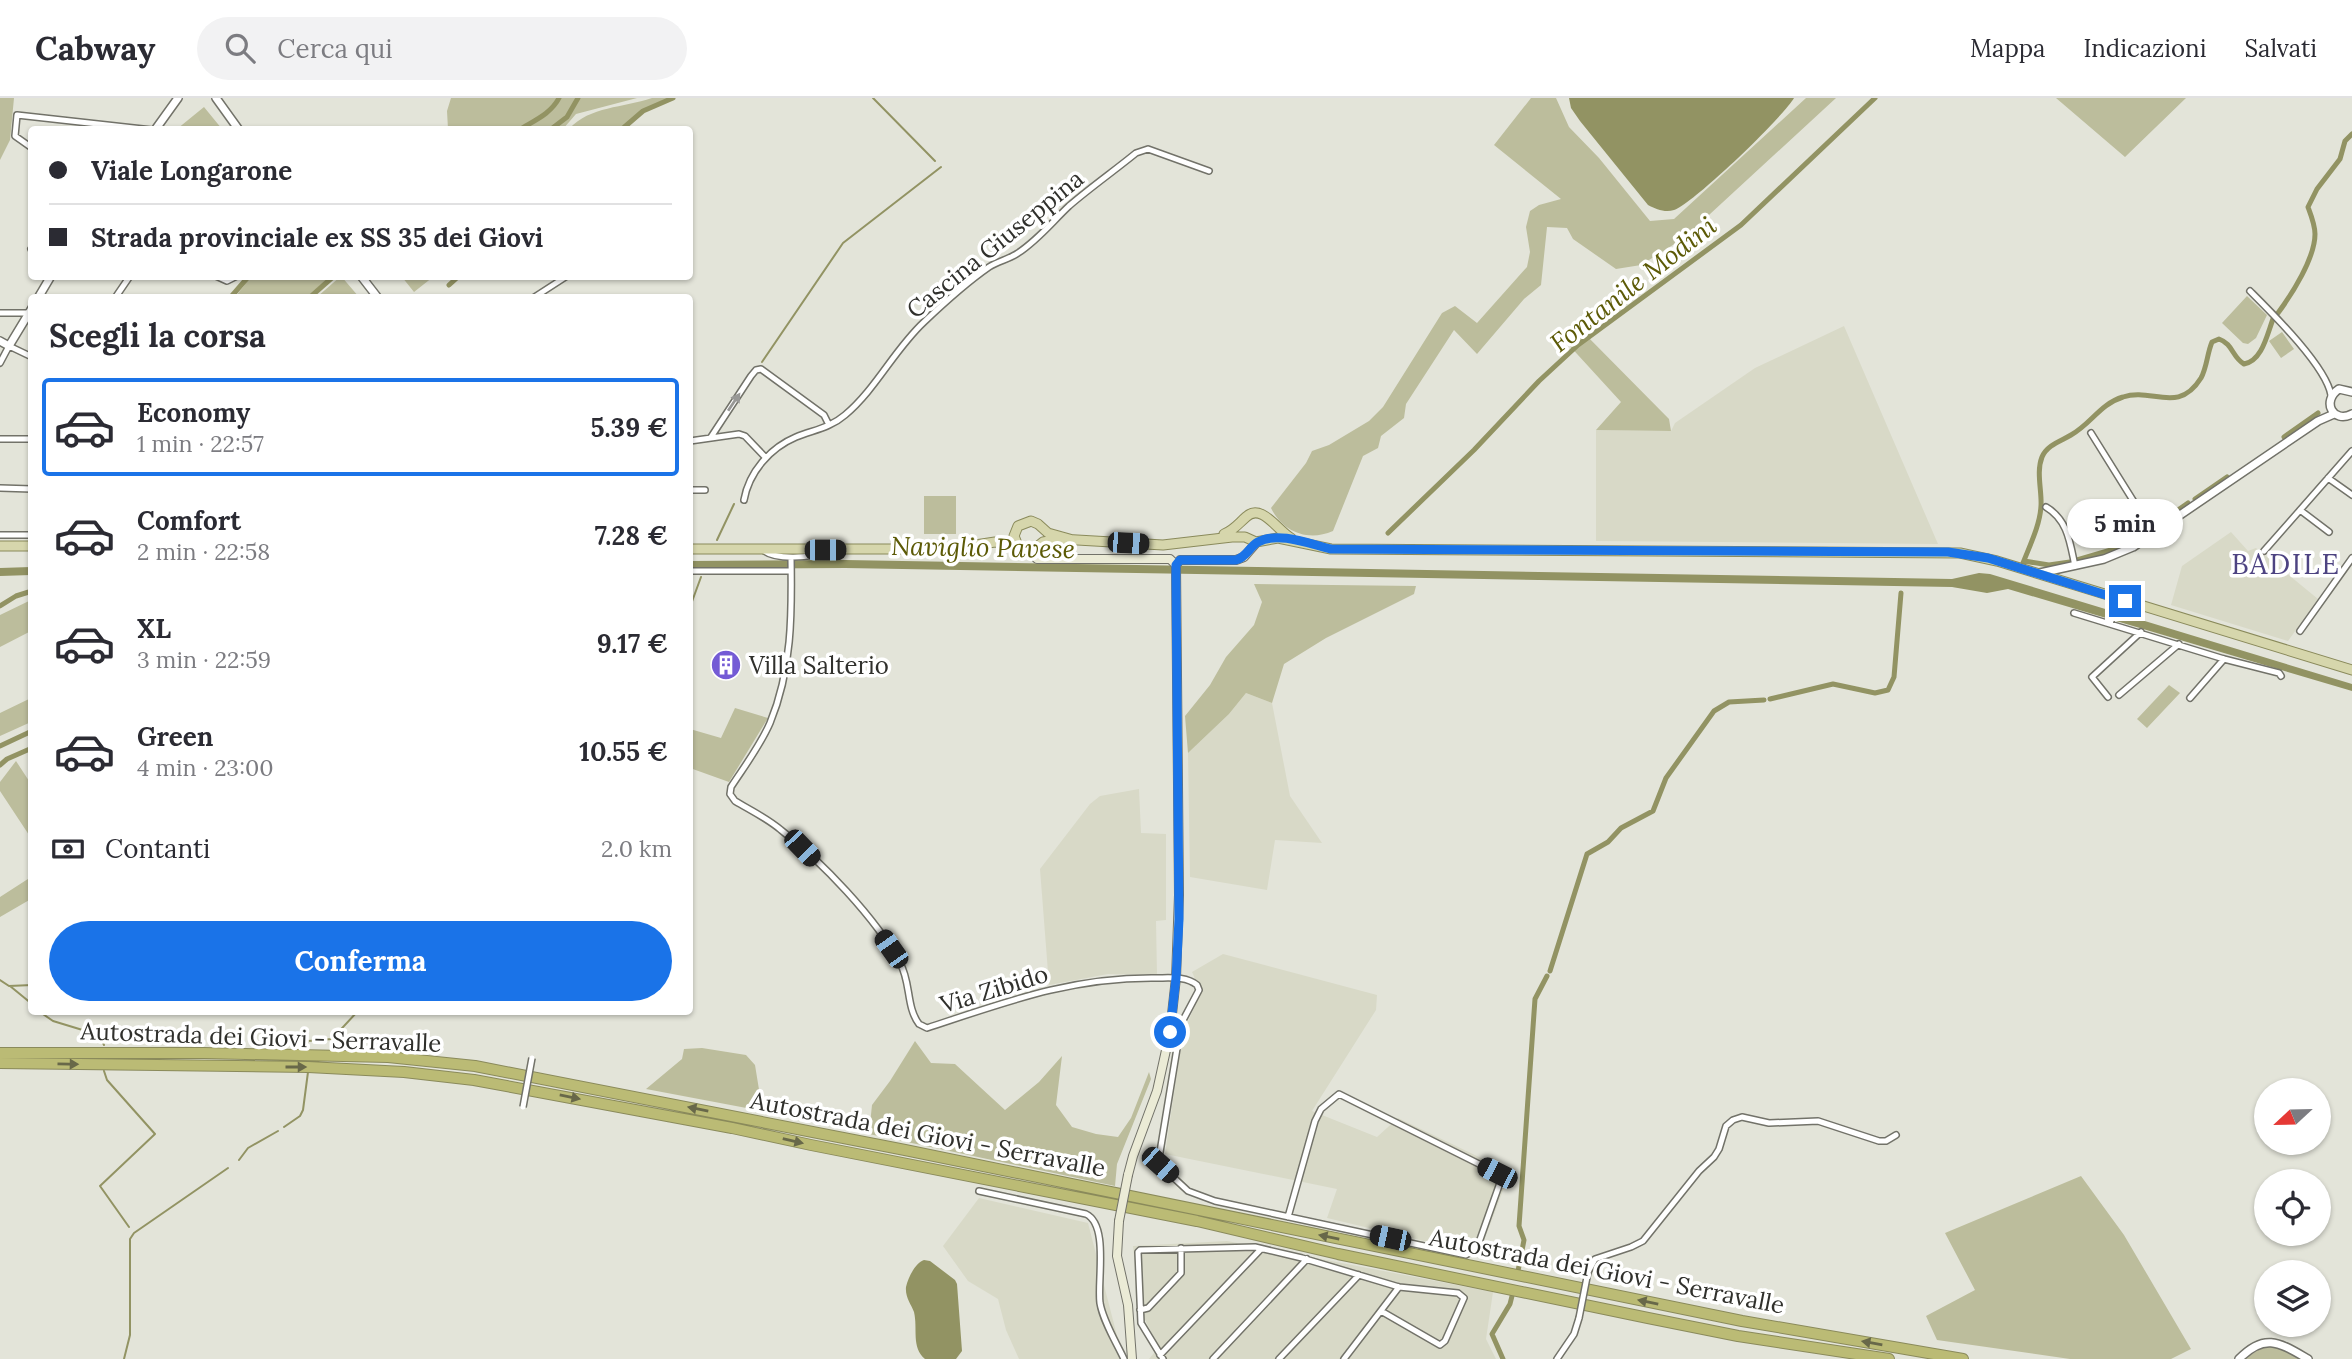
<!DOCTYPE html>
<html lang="it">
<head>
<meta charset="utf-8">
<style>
	:root { --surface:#fff; --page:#f2f2f3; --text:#2b2b33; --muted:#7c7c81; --line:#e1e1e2; --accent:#1a73e8 }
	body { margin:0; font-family:Lora,serif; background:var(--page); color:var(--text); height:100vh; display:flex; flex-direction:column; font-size:26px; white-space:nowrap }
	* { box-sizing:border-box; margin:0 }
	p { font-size:23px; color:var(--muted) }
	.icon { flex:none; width:38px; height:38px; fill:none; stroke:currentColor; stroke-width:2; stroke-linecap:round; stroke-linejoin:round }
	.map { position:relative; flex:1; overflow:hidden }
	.sheet { position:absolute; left:28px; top:196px; width:665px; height:721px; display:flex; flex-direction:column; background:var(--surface); border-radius:7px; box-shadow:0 2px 5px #0004 }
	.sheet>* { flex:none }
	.guide { position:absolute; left:28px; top:28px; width:665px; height:154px; border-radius:7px; box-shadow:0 2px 5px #0004; display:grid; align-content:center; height:154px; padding:0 21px; background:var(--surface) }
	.needle { width:46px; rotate:248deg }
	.buttons { position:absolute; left:2254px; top:980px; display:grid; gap:14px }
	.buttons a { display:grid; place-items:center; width:77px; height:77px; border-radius:50%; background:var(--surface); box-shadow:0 2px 5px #0004; font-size:35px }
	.end { position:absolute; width:32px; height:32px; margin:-16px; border:9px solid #1a73e8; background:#fff; box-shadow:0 0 0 4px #fff }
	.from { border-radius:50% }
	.bubble { position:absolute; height:49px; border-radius:24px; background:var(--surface); box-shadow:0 2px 5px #0004; font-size:23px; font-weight:800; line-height:49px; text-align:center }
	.car { position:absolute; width:21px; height:42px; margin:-21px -10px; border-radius:9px; box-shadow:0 0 5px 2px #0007; background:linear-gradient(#222 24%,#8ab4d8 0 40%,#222 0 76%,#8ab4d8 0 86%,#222 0) }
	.guide b { display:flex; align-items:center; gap:24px; height:66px; font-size:26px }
	.guide b+b { border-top:2px solid var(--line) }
	.guide i { width:18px; height:18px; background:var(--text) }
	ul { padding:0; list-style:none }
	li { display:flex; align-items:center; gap:21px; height:98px; margin:0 14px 10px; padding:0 7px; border:4px solid transparent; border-radius:7px }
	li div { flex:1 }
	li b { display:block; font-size:26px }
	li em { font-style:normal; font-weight:800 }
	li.selected { border-color:var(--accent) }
	li>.icon { width:63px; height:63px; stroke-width:1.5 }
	h2 { padding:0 21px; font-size:32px; line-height:84px }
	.pay { display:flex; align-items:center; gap:18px; height:77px; padding:0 21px; font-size:26px }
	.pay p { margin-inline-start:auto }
	.button { display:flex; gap:14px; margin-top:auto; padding:14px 21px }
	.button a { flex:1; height:80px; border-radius:42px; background:var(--accent); color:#fff; font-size:28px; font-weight:800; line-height:80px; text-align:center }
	header { display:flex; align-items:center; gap:42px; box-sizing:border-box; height:98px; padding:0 35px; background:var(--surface); border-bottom:2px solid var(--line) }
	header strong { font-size:33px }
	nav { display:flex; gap:38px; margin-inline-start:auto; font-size:24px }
	.search { width:490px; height:63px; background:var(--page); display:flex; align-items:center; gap:18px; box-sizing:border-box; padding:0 24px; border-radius:38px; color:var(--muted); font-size:26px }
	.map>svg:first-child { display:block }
	.built { fill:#d8d9c7 }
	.green { fill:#bcbd9c }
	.water { fill:#929363 }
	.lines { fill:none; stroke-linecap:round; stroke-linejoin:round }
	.stream { stroke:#929363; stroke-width:2 }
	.canal { stroke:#929363; stroke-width:5 }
	.minor-casing { stroke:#727269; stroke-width:8 }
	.tertiary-casing { stroke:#727269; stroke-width:10 }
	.secondary-casing { stroke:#727269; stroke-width:10 }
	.primary-casing { stroke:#8a8a5b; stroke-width:11 }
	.motorway-casing { stroke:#8a8a5b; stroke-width:12 }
	.minor { stroke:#fff; stroke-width:5 }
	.tertiary { stroke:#fff; stroke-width:7 }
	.secondary { stroke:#ebebd6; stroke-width:8 }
	.primary { stroke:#d6d6ac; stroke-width:9 }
	.motorway { stroke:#bbbb75; stroke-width:10 }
	.minor-bridge-casing { stroke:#727269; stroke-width:8; stroke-linecap:butt }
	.secondary-bridge-casing { stroke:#727269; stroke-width:10; stroke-linecap:butt }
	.minor-bridge { stroke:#fff; stroke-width:5 }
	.secondary-bridge { stroke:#ebebd6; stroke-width:8 }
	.oneway { fill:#989896 }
	.oneway2 { fill:#686849 }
	.route { stroke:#1a73e8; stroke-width:9 }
	.labels { text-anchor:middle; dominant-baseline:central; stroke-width:7; stroke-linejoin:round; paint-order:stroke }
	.street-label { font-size:24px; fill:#30302c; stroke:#fff }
	.poi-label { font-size:24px; fill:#30302c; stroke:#fff; text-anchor:start }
	.water-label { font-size:26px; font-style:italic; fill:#5c5a06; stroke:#fff }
	.quarter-label { font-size:28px; letter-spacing:2px; fill:#4d4381; stroke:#fff }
</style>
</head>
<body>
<header>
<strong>Cabway</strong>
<div class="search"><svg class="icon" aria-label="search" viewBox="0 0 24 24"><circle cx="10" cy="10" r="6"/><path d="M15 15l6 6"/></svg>Cerca qui</div>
<nav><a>Mappa</a><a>Indicazioni</a><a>Salvati</a></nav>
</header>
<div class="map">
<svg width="2352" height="1261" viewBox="0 0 2352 1261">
	<rect width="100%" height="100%" fill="#e3e4d9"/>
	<path class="built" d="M1844 228 1938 446 1596 443V332L1671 333 1675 325 1755 270Z
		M2231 434 2248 453 2256 450 2318 501 2288 543 2171 507 2182 468Z
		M1246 595 1272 605 1290 698 1322 745 1275 742 1267 792 1190 779 1188 655 1229 616Z
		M1139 691 1141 735 1166 736V822L1156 823 1157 877 1108 876 1049 887 1040 771 1090 706 1100 698Z
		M1223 856 1377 897 1376 912 1312 1013 1377 1039 1398 1020 1510 1074 1479 1156 1327 1120 1337 1091 1165 1056 1183 935 1201 894 1192 874Z
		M979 1100 1088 1125 1123 1261H1019L1006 1232 998 1201 968 1183 943 1148Z
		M1227 1143 1493 1194 1486 1241 1496 1261H1149L1159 1249 1140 1212 1133 1148Z"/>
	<path class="green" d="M0 0H14L10 42 0 62Z
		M451 0H637L576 16 563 31H448L447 13Z
		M652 0H669L643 12 619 31H569C590 8 623 10 652 0Z
		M1531 0H1556L1569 29 1599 60 1650 123 1674 121 1806 0H1836L1684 140 1641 167 1616 171 1573 141 1567 130 1547 129 1541 187 1524 201 1477 256 1454 232 1406 306 1404 320 1381 338 1378 350 1363 358 1333 433C1308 444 1283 434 1271 410L1306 365 1312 353 1329 347 1369 323 1383 309 1442 215 1455 208 1477 225 1527 169 1530 154 1526 129 1530 113 1539 107 1561 101 1494 47Z
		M2056 0H2186L2125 59Z
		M204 9 222 31H177Z
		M341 178 359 199H317Z
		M251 179V178L330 179 306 199H235Z
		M402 179H433L414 194Z
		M2247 198 2267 217 2256 240 2248 246 2243 245 2222 225Z
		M1582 233 1669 321 1671 333 1596 332 1621 304 1567 245Z
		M2282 234 2294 251 2281 260 2269 243Z
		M924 398H956V436H924Z
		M1254 486 1416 488 1414 496 1326 540 1284 566 1272 605 1246 595 1229 616 1188 655 1185 618 1210 587 1226 559 1254 527 1262 504Z
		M31 502V533L0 549V517Z
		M2169 587 2180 595 2147 630 2137 621Z
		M31 600V624L0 638V615Z
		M735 610 768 620 729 684 690 670V631L721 640Z
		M16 663 31 686V740L0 693V684Z
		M31 779V801L0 819V799Z
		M915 943 931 965 955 966 1005 1012 1039 984 1062 958 1056 1007 1072 1029 1096 1036 1118 1039 1131 1020 1149 974 1151 981 1117 1066 1115 1088 869 1036 872 1007 890 983Z
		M702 950 746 957 755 967 762 1010 757 1012 646 991 682 961 684 951Z
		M2081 1078 2124 1137 2191 1251 2171 1261H2070L1937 1242 1926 1218 1975 1192 1945 1135Z
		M2262 1249H2277L2301 1261H2245Z"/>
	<path class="water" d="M1569 0H1794C1783 19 1694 105 1674 112 1665 115 1656 111 1648 107L1580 23 1571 10Z
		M845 462 1952 481 1979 475 1990 476 2352 586V593L2008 491 1987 495 1952 489 845 470 690 471V463Z
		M31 469V477L0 478V470Z
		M924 1162 930 1163 955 1182 957 1186 962 1253 956 1261H925C911 1249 918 1231 914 1214 911 1206 905 1199 906 1189 908 1180 915 1165 924 1162Z"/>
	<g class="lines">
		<path class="stream" d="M873 0 935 63
			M762 264 843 145 941 69
			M717 442 734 406
			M690 509 701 479
			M0 882 9 888 32 887
			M10 888 32 906
			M40 914 53 923 99 937 104 947
			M308 950V943L332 941 357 914
			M104 973 107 982 155 1036 100 1088 129 1129
			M284 1029 300 1018 303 1012 308 974
			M239 1062 248 1050 278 1033
			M124 1261 130 1237V1141L134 1135 228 1070"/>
		<path class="canal" d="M519 32C533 23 551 16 559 0
			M550 32 567 19 578 0
			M621 32 643 13 673 0
			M449 187 459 178
			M230 200 249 178
			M309 200 334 178
			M2278 215C2292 196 2315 160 2315 136 2315 127 2311 117 2308 109L2317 91 2340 61 2345 43 2352 36
			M2284 339 2318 315
			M2195 401 2227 379
			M2178 412 2188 405
			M2154 428 2174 415
			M1388 435 1474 352 1539 283 1578 247 1741 127 1875 0
			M2077 462 2111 452 2148 433
			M2024 463 2049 467 2070 464
			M2023 465C2030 447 2040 427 2041 408 2042 393 2036 374 2042 359 2047 347 2061 343 2071 337 2091 326 2100 306 2123 299 2152 289 2178 317 2201 280 2207 269 2207 256 2212 244L2219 241C2233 246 2232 259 2244 266 2262 263 2267 237 2273 221
			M0 508 16 498 32 493
			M1770 601 1833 586 1875 595 1888 592 1894 579 1901 495
			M0 648 32 633
			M0 667 7 661 32 650
			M1550 873 1587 756 1608 744 1621 730 1653 713 1666 680 1714 613 1729 604 1764 602
			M1518 1173 1524 1142 1519 1128 1535 901 1547 878
			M1503 1261 1492 1236 1510 1206 1512 1198"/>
		<g class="minor-casing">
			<path id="minor" d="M32 50 15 38 17 17 152 32
				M31 151 32 153
				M216 178 227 183 237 178
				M2250 193C2271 214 2326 268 2331 297
				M115 200 130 178
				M533 200 567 178
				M0 215H28
				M0 265 9 248 32 259
				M2091 335 2154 436
				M711 339 751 278 756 272 761 271 824 317 829 327
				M0 341H32
				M690 343 739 336 745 338 766 360
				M2328 380 2352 397
				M0 390 32 391
				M690 392H705
				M744 402C749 374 770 350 796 339 813 332 830 330 845 317 876 291 894 252 924 224 944 205 966 185 989 169 998 163 1010 161 1018 155 1038 142 1052 124 1069 108 1091 89 1114 73 1136 55L1148 51 1209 73
				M2046 409C2068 422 2070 445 2075 468
				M2300 412 2329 434
				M0 437H32
				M763 452C775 462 812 461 825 452
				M2264 453 2352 353
				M791 460C792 516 792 572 770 625 760 648 744 669 731 689L730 696 735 703C750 712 767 720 781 732 821 763 876 820 900 865 911 884 906 909 919 926L927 930C1006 904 1071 879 1156 880 1170 880 1186 878 1197 887L1199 892 1181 926 1159 1060 1160 1067 1188 1093 1215 1103 1466 1157 1477 1150 1501 1082 1497 1075 1339 996 1321 1011 1315 1023 1288 1119
				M690 473H791
				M2074 515 2224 561 2279 575 2281 578
				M2110 526 2118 501
				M2300 533 2352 460
				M2119 597 2179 546
				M2108 599 2092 579 2141 534
				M2190 600 2224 561
				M979 1093 1086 1116C1109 1127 1097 1183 1100 1205 1103 1223 1116 1244 1124 1261
				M1588 1174 1595 1161 1631 1149 1643 1143 1699 1073 1714 1059 1719 1051 1726 1028 1733 1022 1742 1019 1769 1025 1818 1023 1879 1043H1886L1896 1037
				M1140 1212 1148 1210 1181 1175V1150
				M1160 1257 1261 1151
				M1163 1261 1141 1225 1138 1154 1140 1152 1255 1149 1302 1160 1399 1189 1458 1195 1464 1200 1445 1243 1440 1247 1381 1213
				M1213 1261 1307 1161
				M1279 1261 1359 1177
				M1344 1261 1399 1189
				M1557 1261 1574 1236 1579 1220"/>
		</g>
		<g class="tertiary-casing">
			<path id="tertiary" d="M216 0 239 32
				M155 32 178 0
				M361 178 378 200
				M38 200 51 178
				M0 243 9 248 32 210
				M2352 294 2339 291C2321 303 2333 326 2352 316
				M2040 475 2104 461 2133 449 2318 323 2334 316
				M2239 1261C2265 1234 2280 1245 2308 1261"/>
		</g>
		<g class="secondary-casing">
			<path id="secondary" d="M1029 453 1037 461H1170L1176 467
				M1176 467 1180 462H1236L1244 459 1257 444
				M1128 1077 1133 1058 1157 993 1170 934 1176 880 1179 797 1176 467
				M1119 1123 1117 1158 1128 1207 1132 1261"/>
		</g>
		<g class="primary-casing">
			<path id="primary" d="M1224 436C1234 432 1238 426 1246 419 1261 404 1278 433 1291 440
				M1073 442 1048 435 1038 426 1031 423 1018 428 1014 438 1018 448 1025 452H1033L1043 444 1060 441 1163 447 1232 439H1245L1256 444 1278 440 1331 451 1960 455 1997 463 2352 572
				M0 448H32
				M690 451H949L995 444 1017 447"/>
		</g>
		<g class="motorway-casing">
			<path id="motorway" d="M0 955H204L388 959 475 968 905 1052 1742 1223 1963 1261
				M0 965 308 969 404 974 474 982 732 1030 811 1047 1197 1123 1338 1156 1648 1220 1738 1238 1889 1261"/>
		</g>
		<use href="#minor" class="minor"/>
		<use href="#tertiary" class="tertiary"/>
		<use href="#secondary" class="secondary"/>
		<use href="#primary" class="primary"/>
		<use href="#motorway" class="motorway"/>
		<g class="minor-bridge-casing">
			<path id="minor-bridge" d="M523 1009 532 960
				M1579 1220 1588 1174"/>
		</g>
		<g class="secondary-bridge-casing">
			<path id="secondary-bridge" d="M1119 1123 1128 1077"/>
		</g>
		<use href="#minor-bridge" class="minor-bridge"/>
		<use href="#secondary-bridge" class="secondary-bridge"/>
	</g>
	<defs><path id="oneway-solid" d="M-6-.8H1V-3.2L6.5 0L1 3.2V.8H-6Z" transform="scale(1.75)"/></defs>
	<use class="oneway" href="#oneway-solid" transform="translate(734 304) rotate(-56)"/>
	<g class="oneway2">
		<use href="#oneway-solid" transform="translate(68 966) rotate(1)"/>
		<use href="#oneway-solid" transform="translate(296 969)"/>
		<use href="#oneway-solid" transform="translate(570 999) rotate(11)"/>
		<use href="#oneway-solid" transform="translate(698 1011) rotate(-169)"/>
		<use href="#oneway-solid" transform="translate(793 1043) rotate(13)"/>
		<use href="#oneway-solid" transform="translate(1329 1139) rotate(-168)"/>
		<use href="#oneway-solid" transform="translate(1648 1204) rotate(-168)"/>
		<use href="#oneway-solid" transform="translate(1872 1245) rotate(-170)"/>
	</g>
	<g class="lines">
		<path class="route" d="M1170 934 1176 880 1179 821 1176 483V467L1180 462H1236C1247 459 1249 449 1258 444 1278 433 1310 446 1331 451L1948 454 1988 460 2125 503"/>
	</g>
	<defs>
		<g id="building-disc" transform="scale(1.575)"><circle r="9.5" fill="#745bd5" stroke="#fff"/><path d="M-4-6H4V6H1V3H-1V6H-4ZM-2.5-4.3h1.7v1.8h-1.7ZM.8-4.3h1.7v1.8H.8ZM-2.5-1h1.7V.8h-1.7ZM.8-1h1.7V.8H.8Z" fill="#fff"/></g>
	</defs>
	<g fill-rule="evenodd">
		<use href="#building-disc" x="726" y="567"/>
	</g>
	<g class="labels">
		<g class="street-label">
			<text transform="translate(995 146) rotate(-39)">Cascina Giuseppina</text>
			<text transform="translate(994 891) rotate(-17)">Via Zibido</text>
			<text transform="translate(261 939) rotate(2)">Autostrada dei Giovi - Serravalle</text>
			<text transform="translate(928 1036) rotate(11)">Autostrada dei Giovi - Serravalle</text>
			<text transform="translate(1607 1173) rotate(11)">Autostrada dei Giovi - Serravalle</text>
		</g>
		<g class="poi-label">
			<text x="749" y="567">Villa Salterio</text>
		</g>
		<g class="water-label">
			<text transform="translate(1633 186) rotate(-38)">Fontanile Modini</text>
			<text transform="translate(983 449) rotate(1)">Naviglio Pavese</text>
		</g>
		<g class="quarter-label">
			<text x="2286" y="466">BADILE</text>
		</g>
	</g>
</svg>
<div class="buttons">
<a><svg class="needle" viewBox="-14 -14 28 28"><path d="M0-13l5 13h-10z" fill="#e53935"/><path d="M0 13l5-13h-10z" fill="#7c7c81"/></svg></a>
<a><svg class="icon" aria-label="locate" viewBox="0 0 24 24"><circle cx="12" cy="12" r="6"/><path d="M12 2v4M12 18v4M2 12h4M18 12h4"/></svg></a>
<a><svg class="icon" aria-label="layers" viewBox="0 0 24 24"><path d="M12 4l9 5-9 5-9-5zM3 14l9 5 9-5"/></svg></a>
</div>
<i class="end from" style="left:1170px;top:934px"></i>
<i class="end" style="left:2125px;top:503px"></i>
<div class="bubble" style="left:2067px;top:401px;width:116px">5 min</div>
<i class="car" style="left:1128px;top:445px;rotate:93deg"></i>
<i class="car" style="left:825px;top:452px;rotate:90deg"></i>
<i class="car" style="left:802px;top:750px;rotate:136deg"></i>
<i class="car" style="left:891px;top:851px;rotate:325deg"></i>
<i class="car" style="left:1160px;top:1067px;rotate:132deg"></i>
<i class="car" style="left:1497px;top:1075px;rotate:297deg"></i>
<i class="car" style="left:1390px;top:1140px;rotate:282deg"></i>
<div class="guide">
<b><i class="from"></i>Viale Longarone</b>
<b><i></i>Strada provinciale ex SS 35 dei Giovi</b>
</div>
<section class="sheet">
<h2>Scegli la corsa</h2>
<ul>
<li class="selected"><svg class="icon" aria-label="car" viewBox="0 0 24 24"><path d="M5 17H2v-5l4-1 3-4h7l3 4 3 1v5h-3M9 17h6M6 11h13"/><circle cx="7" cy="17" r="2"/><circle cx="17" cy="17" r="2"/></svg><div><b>Economy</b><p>1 min · 22:57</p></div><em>5.39 €</em></li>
<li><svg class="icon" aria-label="car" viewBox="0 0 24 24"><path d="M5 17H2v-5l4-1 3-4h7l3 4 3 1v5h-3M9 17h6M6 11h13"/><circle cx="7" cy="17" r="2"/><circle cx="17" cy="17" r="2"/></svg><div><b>Comfort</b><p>2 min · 22:58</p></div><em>7.28 €</em></li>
<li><svg class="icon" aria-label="car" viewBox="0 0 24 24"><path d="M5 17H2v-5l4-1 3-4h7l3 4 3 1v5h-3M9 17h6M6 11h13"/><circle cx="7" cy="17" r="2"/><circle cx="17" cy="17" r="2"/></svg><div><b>XL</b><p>3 min · 22:59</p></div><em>9.17 €</em></li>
<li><svg class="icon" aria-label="car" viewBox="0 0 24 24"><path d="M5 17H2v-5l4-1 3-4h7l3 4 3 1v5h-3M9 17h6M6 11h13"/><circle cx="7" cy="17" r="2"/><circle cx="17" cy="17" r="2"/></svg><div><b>Green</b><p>4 min · 23:00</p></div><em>10.55 €</em></li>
</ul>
<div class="pay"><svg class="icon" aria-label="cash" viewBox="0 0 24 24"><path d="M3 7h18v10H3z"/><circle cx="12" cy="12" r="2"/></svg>Contanti<p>2.0 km</p></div>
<div class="button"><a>Conferma</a></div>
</section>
</div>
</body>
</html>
